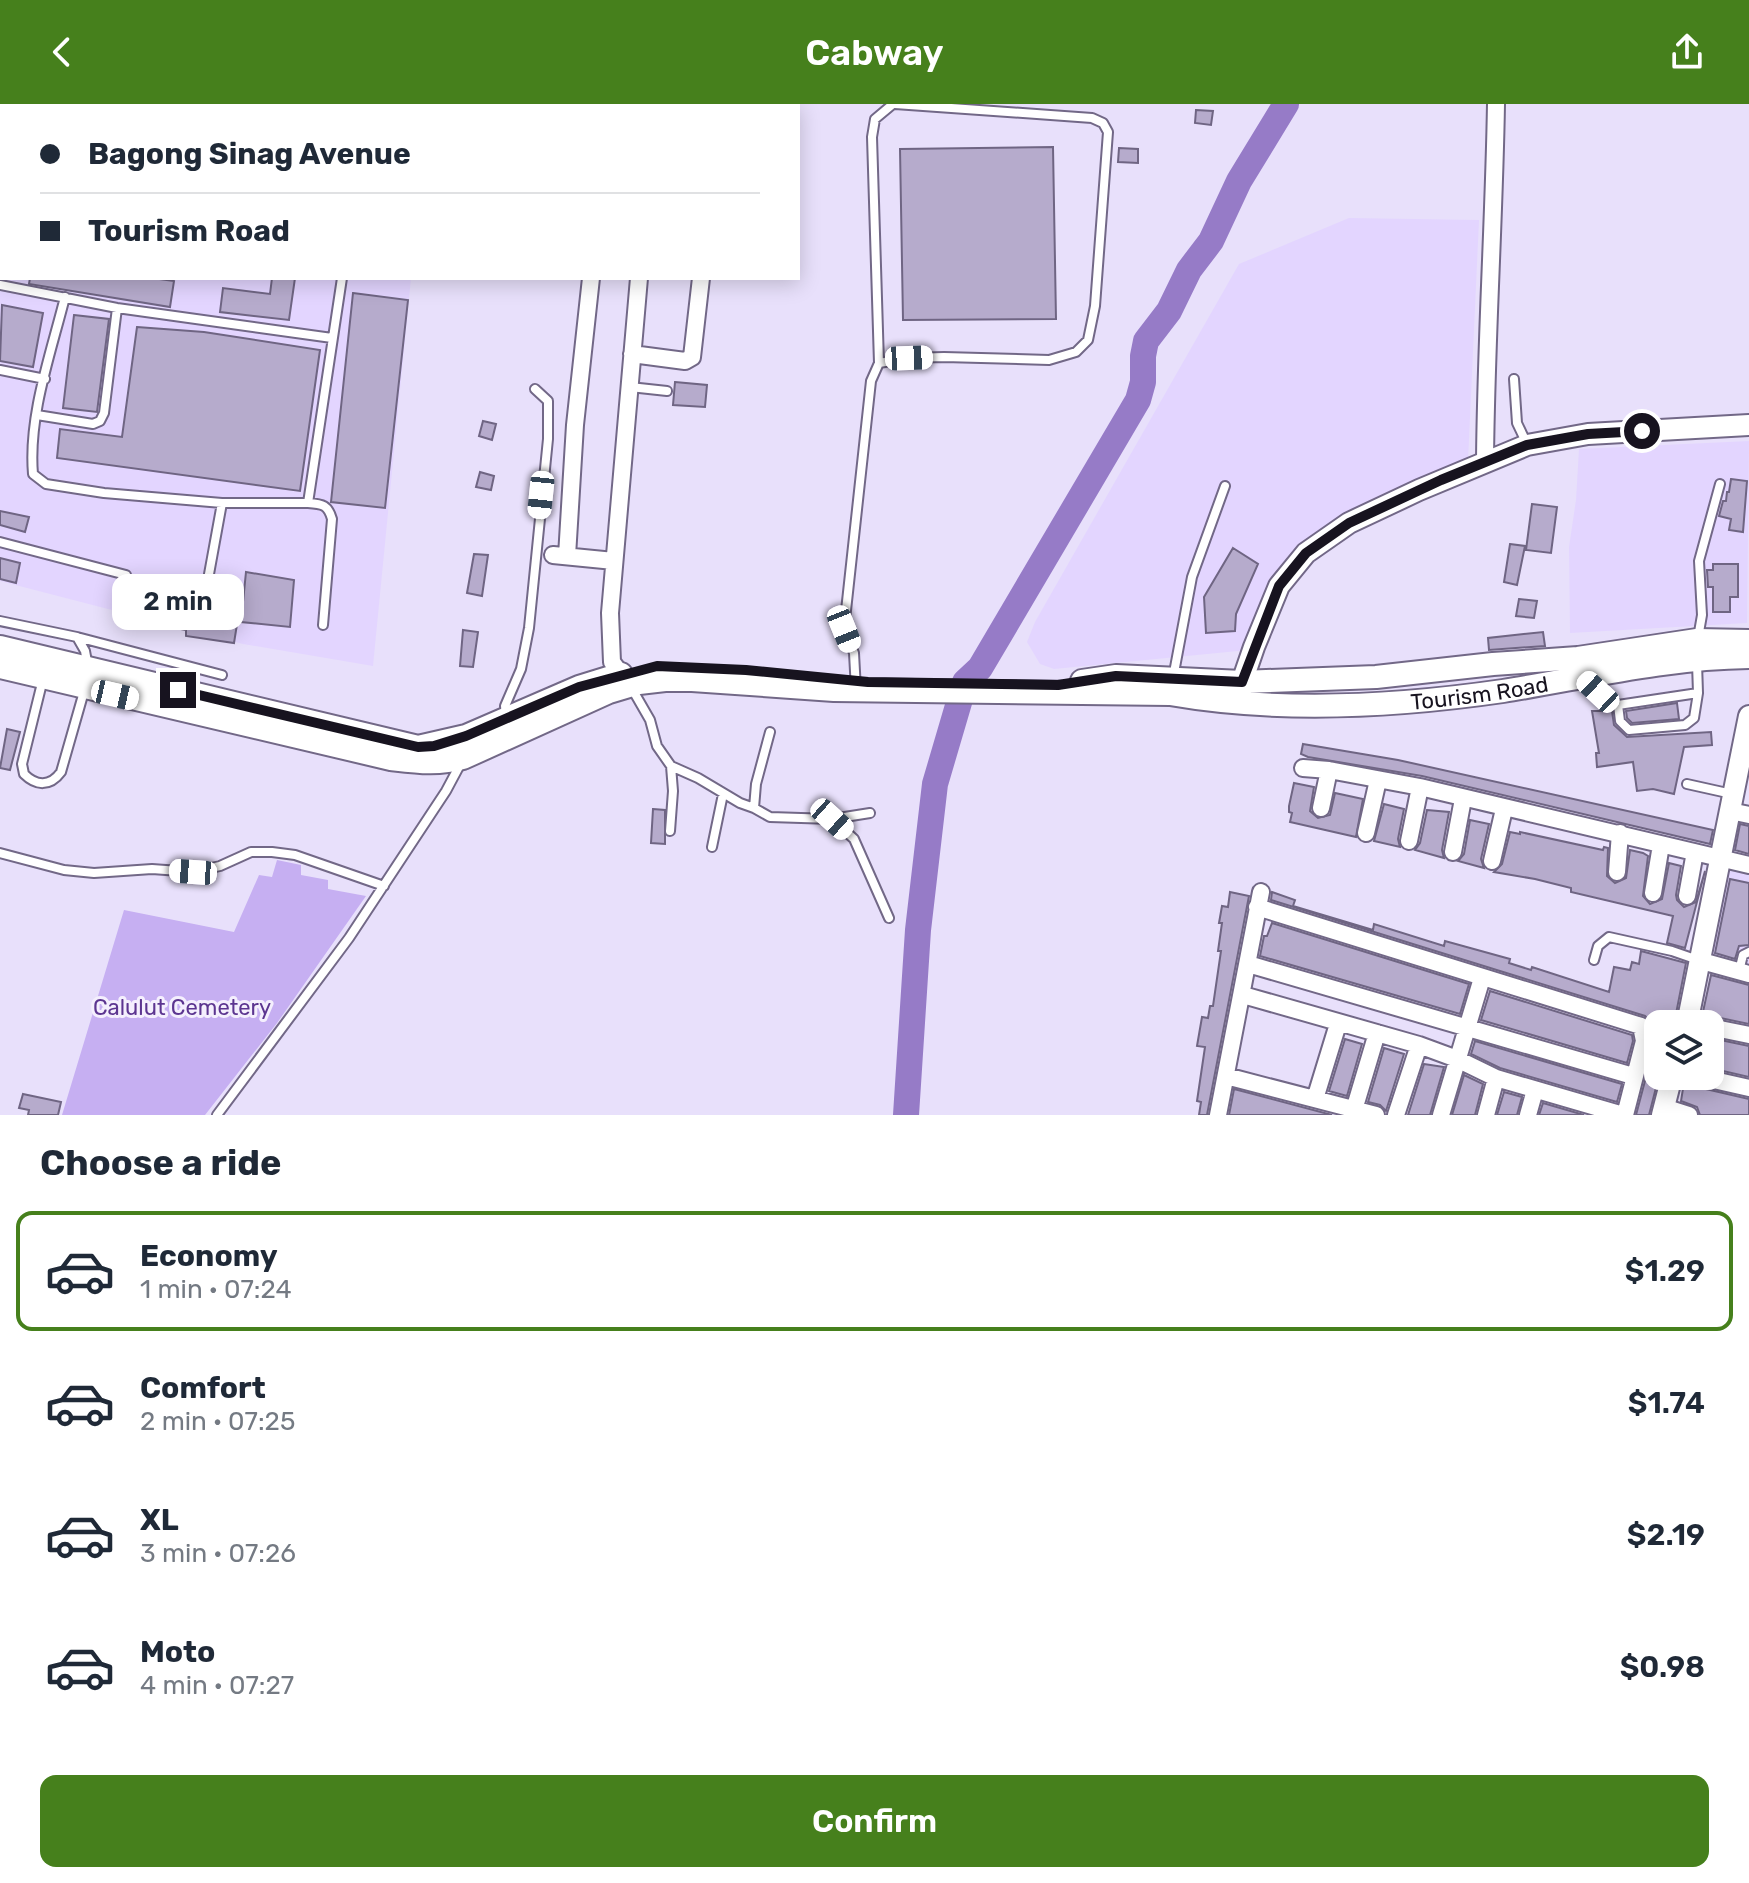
<!DOCTYPE html>
<html lang="en">
<head>
<meta charset="utf-8">
<style>
	:root { --surface:#fff; --page:#f2f2f3; --text:#1f2937; --muted:#747a83; --line:#e0e1e3; --accent:#46801c }
	body { margin:0; font-family:Rubik,sans-serif; background:var(--page); color:var(--text); height:100vh; display:flex; flex-direction:column; font-size:30px; white-space:nowrap }
	* { box-sizing:border-box; margin:0 }
	p { font-size:26px; color:var(--muted) }
	.icon { flex:none; width:44px; height:44px; fill:none; stroke:currentColor; stroke-width:2; stroke-linecap:round; stroke-linejoin:round }
	.map { position:relative; height:1011px; overflow:hidden }
	.sheet { display:flex; flex-direction:column; background:var(--surface); flex:1 }
	.sheet>* { flex:none }
	.top-card { position:absolute; left:0px; top:0px; width:800px; height:176px; box-shadow:0 4px 20px #0003; display:grid; align-content:center; height:176px; padding:0 40px; background:var(--surface) }
	.buttons { position:absolute; left:1644px; top:906px; display:grid; gap:16px }
	.buttons a { display:grid; place-items:center; width:80px; height:80px; border-radius:16px; background:var(--surface); box-shadow:0 4px 20px #0003; font-size:40px }
	.end { position:absolute; width:36px; height:36px; margin:-18px; border:10px solid #17131f; background:#fff; box-shadow:0 0 0 4px #fff }
	.from { border-radius:50% }
	.bubble { position:absolute; height:56px; border-radius:16px; background:var(--surface); box-shadow:0 4px 20px #0003; font-size:26px; font-weight:600; line-height:56px; text-align:center }
	.car { position:absolute; width:24px; height:48px; margin:-24px -12px; border-radius:10px; box-shadow:0 0 6px 2px #0007; background:linear-gradient(#fff 24%,#345 0 40%,#fff 0 76%,#345 0 86%,#fff 0) }
	.top-card b { display:flex; align-items:center; gap:28px; height:76px; font-size:30px }
	.top-card b+b { border-top:2px solid var(--line) }
	.top-card i { width:20px; height:20px; background:var(--text) }
	ul { padding:0; list-style:none }
	li { display:flex; align-items:center; gap:24px; height:120px; margin:0 16px 12px; padding:0 24px; border:4px solid transparent; border-radius:16px }
	li div { flex:1 }
	li b { display:block; font-size:30px }
	li em { font-style:normal; font-weight:600 }
	li.current { border-color:var(--accent) }
	li>.icon { width:72px; height:72px; stroke-width:1.5 }
	h2 { padding:0 40px; font-size:36px; line-height:96px }
	.primary-button { display:flex; gap:16px; margin-top:auto; padding:16px 40px }
	.primary-button a { flex:1; height:92px; border-radius:16px; background:var(--accent); color:#fff; font-size:32px; font-weight:600; line-height:92px; text-align:center }
	header { display:flex; justify-content:space-between; align-items:center; height:104px; padding:0 40px; background:var(--accent); color:#fff; font-size:36px; font-weight:600 }
	.map>svg:first-child { display:block }
	.built { fill:#e3d5ff }
	.green { fill:#c6aff2 }
	.lines { fill:none; stroke-linecap:round; stroke-linejoin:round }
	.river { stroke:#967bc7; stroke-width:26 }
	.building { fill:#b6abcc; stroke:#6f6583; stroke-width:2 }
	.service-casing { stroke:#726887; stroke-width:12 }
	.minor-casing { stroke:#726887; stroke-width:20 }
	.tertiary-casing { stroke:#726887; stroke-width:24 }
	.secondary-casing { stroke:#726887; stroke-width:26 }
	.service { stroke:#fff; stroke-width:8 }
	.minor { stroke:#fff; stroke-width:16 }
	.tertiary { stroke:#fff; stroke-width:20 }
	.secondary { stroke:#fff; stroke-width:22 }
	.route { stroke:#17131f; stroke-width:10 }
	.labels { text-anchor:middle; dominant-baseline:central; stroke-width:6; stroke-linejoin:round; paint-order:stroke }
	.street-label { font-size:22px; fill:#17131f; stroke:#f4effd }
	.park-label { font-size:22px; fill:#5c3590; stroke:#f4effd }
</style>
</head>
<body>
<header><svg class="icon" aria-label="back" viewBox="0 0 24 24"><path d="M15 5l-7 7 7 7"/></svg>Cabway<svg class="icon" aria-label="share" viewBox="0 0 24 24"><path d="M12 15V3M7 8l5-5 5 5M5 13v7h14v-7"/></svg></header>
<div class="map">
<svg width="1749" height="1011" viewBox="0 0 1749 1011">
	<rect width="100%" height="100%" fill="#e8e0fb"/>
	<path class="built" d="M1349 114 1479 116 1468 357 1309 440 1248 546 1054 565 1040 560 1027 538 1035 518 1239 160Z
		M0 130 2 174H411L373 562 243 540 0 477Z
		M1749 337 1747 519 1570 529 1569 443 1576 396 1579 345Z
		M1727 765 1749 770V872L1707 862Z"/>
	<path class="green" d="M277 756 301 761V771L328 776V785L366 792 277 919 205 1011H62L124 806 234 828 259 771 272 773Z"/>
	<g class="lines">
		<path class="river" d="M906 1011 918 826 935 680 965 578 980 564 1138 296 1143 278V252L1146 237 1169 207 1189 166 1211 137 1239 77 1286 0"/>
	</g>
	<path class="building" d="M1196 6 1213 7 1211 21 1195 19Z
		M1053 43 1056 215 903 216 900 45Z
		M1119 44 1138 45V59L1118 58Z
		M30 174H152L174 177 170 203 29 180Z
		M272 174H295L289 216 220 208 223 184 270 190Z
		M353 189 408 196 385 404 331 398Z
		M2 201 43 209 33 263 0 257Z
		M74 211 109 215 97 308 63 304Z
		M137 223 204 228 320 246 300 387 57 354 60 325 122 333Z
		M675 278 707 281 705 303 673 301Z
		M483 317 496 320 492 336 479 332Z
		M480 368 494 372 491 386 476 383Z
		M1731 375 1747 377 1743 428 1729 426 1731 415 1719 412 1723 397H1726L1727 388H1729Z
		M1532 400 1557 403 1551 449 1526 446Z
		M0 407 29 413 25 428 0 421Z
		M1510 440 1525 442 1517 481 1504 478Z
		M1233 444 1258 460 1236 510 1235 527 1206 529 1204 493Z
		M474 450 488 451 482 492 467 489Z
		M0 454 20 459 16 479 0 475Z
		M1713 460H1738V493H1730V508H1713V483H1708L1707 466H1713Z
		M246 468 294 476 290 523 241 518Z
		M1519 495 1537 497 1534 514 1516 512Z
		M169 501 188 504V507L238 514 234 539 186 532V526L165 522Z
		M463 526 478 528 473 563 460 562Z
		M1543 528 1545 542 1489 546 1488 534Z
		M1677 599 1679 615 1632 619 1627 614 1626 607Z
		M1592 607H1612L1614 621 1627 633 1711 628 1712 641 1684 643 1674 690 1653 685 1637 687 1633 658 1597 663 1596 649H1599Z
		M7 625 20 628 10 666 0 664Z
		M1303 640 1398 656 1713 726 1710 740 1422 672 1308 653 1301 650Z
		M1294 679 1314 683 1310 707 1318 714 1330 711 1335 689 1363 695 1356 733 1290 718 1292 709 1289 708V702Z
		M1384 700 1404 705 1398 735 1400 743 1374 737Z
		M653 705 665 706V740L651 739Z
		M1427 706 1449 708 1442 746 1444 754 1415 746 1420 739Z
		M1470 716 1489 720 1481 755 1484 764 1458 757 1464 750Z
		M1740 720 1749 722V750L1735 746Z
		M1510 728 1520 730V728L1603 746 1604 743 1608 744 1607 772 1615 779 1626 774 1630 746 1643 749 1648 752 1643 792 1650 800 1662 795 1669 759 1681 762 1676 791 1677 796 1684 803 1696 798 1705 767 1685 844 1667 839 1673 812 1571 788V784L1535 775 1494 768 1502 760Z
		M1730 775 1749 779V841L1739 842 1735 855 1715 849Z
		M1230 788 1249 792 1207 1011H1199L1201 998 1197 997 1205 943 1197 942 1202 913 1208 914 1210 902H1213L1221 847H1218L1222 819H1219L1222 802 1228 803Z
		M1272 788 1295 796 1293 802 1373 826 1374 820 1444 842 1445 837 1510 855 1509 859 1531 866 1532 863 1609 888 1614 863 1630 866 1632 858 1639 860 1641 847 1686 859 1674 920H1658L1659 972 1649 1011H1636L1655 939 1652 919 1645 912 1271 796Z
		M1272 819 1469 880 1460 910 1260 852 1264 832H1267Z
		M1711 871 1749 881V920L1711 912 1701 917Z
		M1490 887 1632 931 1633 937 1627 959 1481 916Z
		M1711 934 1749 942V973L1710 964Z
		M1345 935 1362 940 1347 992 1329 987Z
		M1475 937 1622 980 1617 998 1500 964 1471 950Z
		M1384 944 1404 950 1386 1007 1380 1001 1368 998Z
		M1424 960 1444 963 1430 1011H1408Z
		M1464 971 1483 980 1475 1011H1452Z
		M1685 972 1688 979 1693 982 1749 995V1011H1700L1697 1003 1681 997Z
		M1234 985 1332 1011H1229Z
		M1504 988 1522 993 1517 1011H1497Z
		M23 990 61 998 58 1011H28L29 1006 19 1004Z
		M1543 999 1584 1011H1539Z"/>
	<g class="lines">
		<g class="service-casing">
			<path id="service" d="M0 52 2 53
				M0 181 117 204 332 234
				M65 193C51 249 28 312 33 370L46 380 104 389 222 399H308L342 174
				M879 259 872 33 875 15 893 0
				M0 266 45 275
				M1514 275 1517 319 1527 340
				M630 283 667 287
				M37 311 93 320 100 317 104 309 117 204
				M308 399C323 400 328 401 332 415L323 521
				M0 438 126 471
				M205 492 222 399
				M0 517 77 533
				M1698 534 1702 511 1699 457 1720 380
				M88 563 85 547 77 533 222 571
				M1173 574 1192 473 1225 382
				M43 575 22 660 24 670C36 682 50 683 61 668L85 584
				M1586 576 1618 601 1698 589 1697 559
				M631 583 650 616 657 642 671 662 698 674 740 699 754 704
				M856 586 854 549 844 525 871 277 879 259 909 254 944 253 1049 256 1076 248 1088 236 1095 202 1108 28 1103 19 1092 14 895 0
				M1618 601 1620 617 1629 626 1685 621 1694 614 1698 589
				M506 613 505 602 521 565 529 524 548 335V297L535 285
				M770 628 756 680 754 704 770 713 832 715 854 735 889 814
				M1687 680 1732 690
				M832 715 870 709
				M670 727 673 687 671 662
				M712 743 723 690
				M0 749 64 766 94 769 152 765 193 768 220 762 251 748H272L295 751 384 782
				M1594 856 1598 842 1609 833 1672 847 1698 856
				M1739 867 1743 851 1749 848
				M217 1011 349 834 446 687 462 657"/>
		</g>
		<g class="minor-casing">
			<path id="minor" d="M651 0V2
				M609 2V0
				M632 250 685 257 692 253 701 174
				M1485 357C1486 238 1494 119 1496 0
				M553 451 614 457
				M567 452 575 321 591 174
				M627 578 612 558 610 509 639 174
				M1303 664 1329 666 1420 683 1749 761
				M1321 704 1329 666
				M1730 707 1749 711
				M1366 729 1378 676
				M1409 737 1420 683
				M1453 748 1463 695
				M1492 757 1504 705
				M1617 768 1620 729
				M1653 789 1661 741
				M1687 792 1695 748
				M1257 803 1641 922 1644 937 1625 1011
				M1698 856 1749 870
				M1248 860 1633 972
				M1243 891 1419 941 1457 955 1496 974 1623 1011
				M1710 923 1749 931
				M1226 972 1376 1011
				M1696 972 1749 984
				M1315 995 1338 920
				M1664 1003 1689 1011
				M1354 1006 1377 929
				M1218 1011 1261 788
				M1396 1011 1419 941
				M1441 1011 1482 874
				M1486 1011 1496 974
				M1528 1011 1535 986"/>
		</g>
		<g class="tertiary-casing">
			<path id="tertiary" d="M1240 594 1242 578 1254 543 1279 482 1306 449 1349 419 1419 386 1527 341 1588 330 1749 321
				M1687 920 1749 612
				M1662 1011 1672 972"/>
		</g>
		<g class="secondary-casing">
			<g id="secondary">
				<path d="M0 543 418 643 466 632 579 583 621 570"/>
				<path id="s1" d="M0 563 391 655C417 658 438 661 463 654L609 588 639 579 665 576H692L834 586 1170 590C1279 609 1393 603 1503 587 1584 574 1666 554 1749 553"/>
				<path d="M1082 577 1116 572 1242 578 1376 573 1493 560 1578 554 1697 536 1749 537"/>
			</g>
		</g>
		<use href="#service" class="service"/>
		<use href="#minor" class="minor"/>
		<use href="#tertiary" class="tertiary"/>
		<use href="#secondary" class="secondary"/>
	</g>
	<g class="lines">
		<path class="route" d="M178 586 418 643 434 642 466 632 579 583 657 562 746 566 868 578 1058 581 1116 572 1242 578 1279 482 1306 449 1349 419 1441 376 1527 341 1588 330 1642 327"/>
	</g>
	<g class="labels">
		<g class="street-label">
			<text stroke="none"><textPath href="#s1" startOffset="1508">Tourism Road</textPath></text>
		</g>
		<g class="park-label">
			<text x="182" y="903">Calulut Cemetery</text>
		</g>
	</g>
</svg>
<div class="buttons">
<a><svg class="icon" aria-label="layers" viewBox="0 0 24 24"><path d="M12 4l9 5-9 5-9-5zM3 14l9 5 9-5"/></svg></a>
</div>
<i class="end from" style="left:1642px;top:327px"></i>
<i class="end" style="left:178px;top:586px"></i>
<div class="bubble" style="left:112px;top:470px;width:132px">2 min</div>
<i class="car" style="left:909px;top:254px;rotate:88deg"></i>
<i class="car" style="left:541px;top:391px;rotate:186deg"></i>
<i class="car" style="left:844px;top:525px;rotate:158deg"></i>
<i class="car" style="left:1598px;top:588px;rotate:313deg"></i>
<i class="car" style="left:115px;top:591px;rotate:103deg"></i>
<i class="car" style="left:832px;top:715px;rotate:132deg"></i>
<i class="car" style="left:193px;top:768px;rotate:274deg"></i>
<div class="top-card">
<b><i class="from"></i>Bagong Sinag Avenue</b>
<b><i></i>Tourism Road</b>
</div>
</div>
<section class="sheet">
<h2>Choose a ride</h2>
<ul>
<li class="current"><svg class="icon" aria-label="car" viewBox="0 0 24 24"><path d="M5 17H2v-5l4-1 3-4h7l3 4 3 1v5h-3M9 17h6M6 11h13"/><circle cx="7" cy="17" r="2"/><circle cx="17" cy="17" r="2"/></svg><div><b>Economy</b><p>1 min · 07:24</p></div><em>$1.29</em></li>
<li><svg class="icon" aria-label="car" viewBox="0 0 24 24"><path d="M5 17H2v-5l4-1 3-4h7l3 4 3 1v5h-3M9 17h6M6 11h13"/><circle cx="7" cy="17" r="2"/><circle cx="17" cy="17" r="2"/></svg><div><b>Comfort</b><p>2 min · 07:25</p></div><em>$1.74</em></li>
<li><svg class="icon" aria-label="car" viewBox="0 0 24 24"><path d="M5 17H2v-5l4-1 3-4h7l3 4 3 1v5h-3M9 17h6M6 11h13"/><circle cx="7" cy="17" r="2"/><circle cx="17" cy="17" r="2"/></svg><div><b>XL</b><p>3 min · 07:26</p></div><em>$2.19</em></li>
<li><svg class="icon" aria-label="car" viewBox="0 0 24 24"><path d="M5 17H2v-5l4-1 3-4h7l3 4 3 1v5h-3M9 17h6M6 11h13"/><circle cx="7" cy="17" r="2"/><circle cx="17" cy="17" r="2"/></svg><div><b>Moto</b><p>4 min · 07:27</p></div><em>$0.98</em></li>
</ul>
<div class="primary-button"><a>Confirm</a></div>
</section>
</body>
</html>
